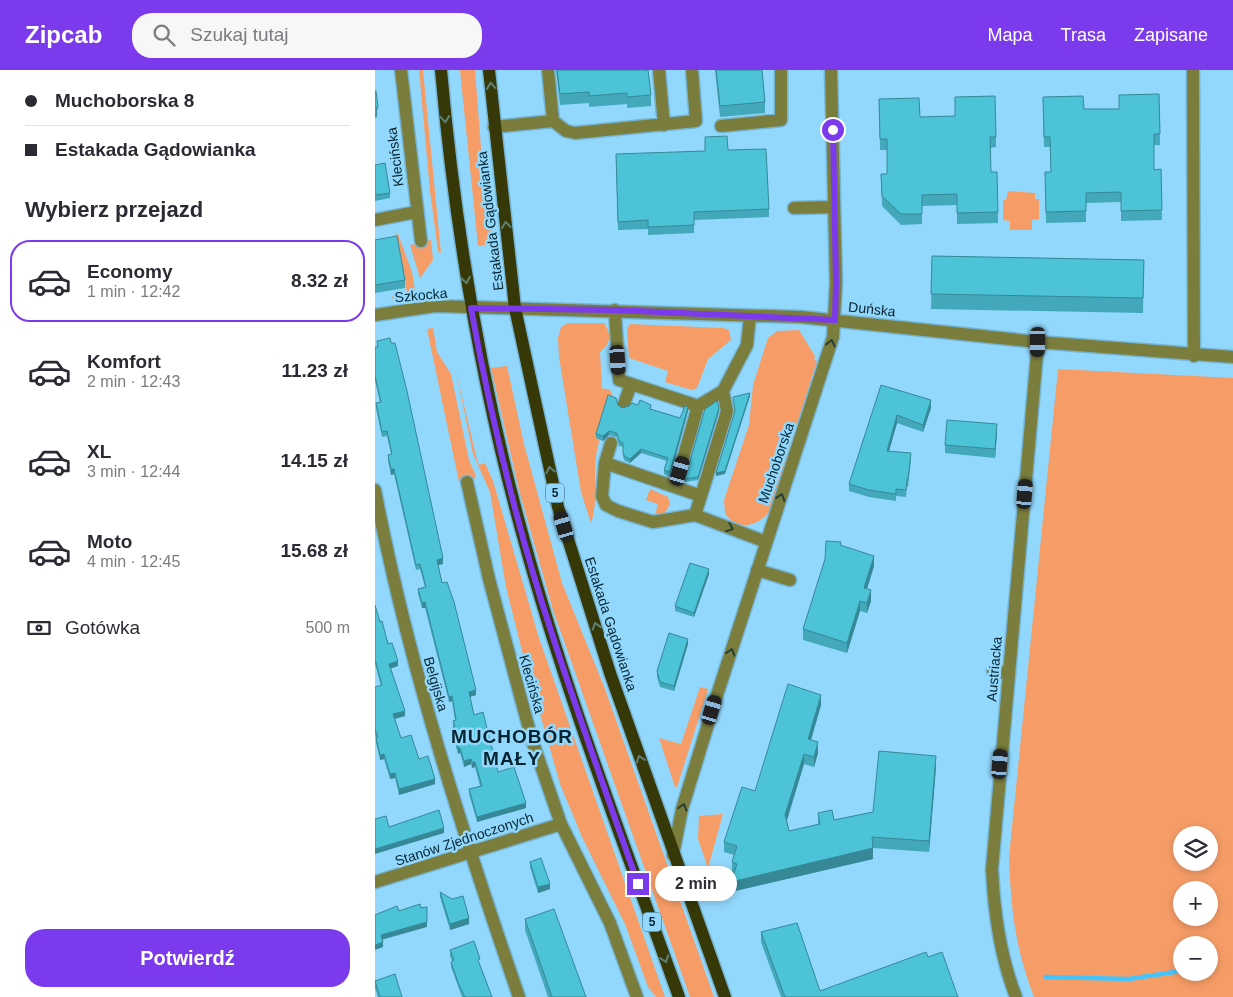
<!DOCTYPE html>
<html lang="pl">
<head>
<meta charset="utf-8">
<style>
	:root { --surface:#fff; --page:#f7f7f7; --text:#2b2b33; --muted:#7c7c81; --line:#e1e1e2; --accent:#7c3aed }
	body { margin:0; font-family:Helvetica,sans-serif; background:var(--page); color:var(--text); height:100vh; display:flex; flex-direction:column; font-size:19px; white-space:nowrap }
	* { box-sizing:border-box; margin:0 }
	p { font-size:16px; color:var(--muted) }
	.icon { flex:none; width:28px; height:28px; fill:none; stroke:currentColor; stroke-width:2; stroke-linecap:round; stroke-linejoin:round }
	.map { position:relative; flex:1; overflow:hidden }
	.sheet { display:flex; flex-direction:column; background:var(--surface); width:375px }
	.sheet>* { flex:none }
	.guide { display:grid; align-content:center; height:110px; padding:0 25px; background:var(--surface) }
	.tools { position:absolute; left:798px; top:756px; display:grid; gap:10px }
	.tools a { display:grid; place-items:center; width:45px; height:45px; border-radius:50%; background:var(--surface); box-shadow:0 2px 8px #0003; font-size:25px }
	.end { position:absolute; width:22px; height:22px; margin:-11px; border:6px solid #7c3aed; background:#fff; box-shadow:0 0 0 2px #fff }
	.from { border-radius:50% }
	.bubble { position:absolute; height:35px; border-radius:18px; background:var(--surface); box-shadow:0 2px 8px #0003; font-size:16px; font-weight:800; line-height:35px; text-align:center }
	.car { position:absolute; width:15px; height:30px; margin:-15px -8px; border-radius:6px; box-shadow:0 0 4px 1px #0007; background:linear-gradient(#222 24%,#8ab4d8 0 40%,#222 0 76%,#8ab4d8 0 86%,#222 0) }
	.guide b { display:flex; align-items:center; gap:18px; height:48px; font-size:19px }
	.guide b+b { border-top:1px solid var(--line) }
	.guide i { width:12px; height:12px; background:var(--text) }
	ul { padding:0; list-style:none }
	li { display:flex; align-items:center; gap:15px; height:82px; margin:0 10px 8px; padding:0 15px; border:2px solid transparent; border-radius:20px }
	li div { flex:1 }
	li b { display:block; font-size:19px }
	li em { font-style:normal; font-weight:800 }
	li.on { border-color:var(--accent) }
	li>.icon { width:45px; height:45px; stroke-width:1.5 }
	h2 { padding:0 25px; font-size:22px; line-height:60px }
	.pay { display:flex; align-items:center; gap:12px; height:55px; padding:0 25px; font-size:19px }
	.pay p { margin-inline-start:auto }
	.action { display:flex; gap:10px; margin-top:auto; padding:10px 25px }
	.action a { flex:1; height:58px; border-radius:20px; background:var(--accent); color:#fff; font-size:20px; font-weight:800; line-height:58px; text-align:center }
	header { display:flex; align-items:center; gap:30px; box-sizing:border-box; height:70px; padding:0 25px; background:var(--accent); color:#fff }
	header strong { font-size:24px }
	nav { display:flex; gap:28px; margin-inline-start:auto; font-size:18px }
	.search { width:350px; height:45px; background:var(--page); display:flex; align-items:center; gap:12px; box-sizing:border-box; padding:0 18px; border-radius:20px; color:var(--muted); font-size:19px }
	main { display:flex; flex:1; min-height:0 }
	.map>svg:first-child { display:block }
	.green { fill:#f69d67; fill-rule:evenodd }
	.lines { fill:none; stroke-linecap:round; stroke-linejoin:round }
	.stream { stroke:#44c4fb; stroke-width:4.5 }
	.minor-casing { stroke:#76b4d3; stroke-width:15 }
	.major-casing { stroke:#76b4d3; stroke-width:15 }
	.minor { stroke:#7a7d3c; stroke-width:12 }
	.major { stroke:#373807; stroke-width:12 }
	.wall { fill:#42a8ba }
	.shaded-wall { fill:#368897 }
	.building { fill:#4dc3d8; stroke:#368897 }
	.oneway { stroke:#608075 }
	.oneway2 { stroke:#283f34 }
	.route { stroke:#7c3aed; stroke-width:6 }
	.labels { text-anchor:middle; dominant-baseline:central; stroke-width:5; stroke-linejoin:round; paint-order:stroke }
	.shield { fill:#92d8fc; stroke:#2f5a6e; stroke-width:1 }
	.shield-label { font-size:12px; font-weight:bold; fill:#052431 }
	.street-label { font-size:14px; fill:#052431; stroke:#92d8fc }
	.district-label { font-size:19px; font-weight:bold; letter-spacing:1px; fill:#052431; stroke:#92d8fc }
</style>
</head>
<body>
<header>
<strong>Zipcab</strong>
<div class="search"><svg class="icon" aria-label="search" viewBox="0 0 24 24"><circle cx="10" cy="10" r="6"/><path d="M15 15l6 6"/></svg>Szukaj tutaj</div>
<nav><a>Mapa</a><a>Trasa</a><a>Zapisane</a></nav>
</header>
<main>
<section class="sheet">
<div class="guide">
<b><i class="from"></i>Muchoborska 8</b>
<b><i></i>Estakada Gądowianka</b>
</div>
<h2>Wybierz przejazd</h2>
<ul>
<li class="on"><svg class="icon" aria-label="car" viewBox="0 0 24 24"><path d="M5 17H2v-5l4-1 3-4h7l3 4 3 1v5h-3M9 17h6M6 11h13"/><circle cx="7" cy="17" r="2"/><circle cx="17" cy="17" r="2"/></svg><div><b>Economy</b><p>1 min · 12:42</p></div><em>8.32 zł</em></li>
<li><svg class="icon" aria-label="car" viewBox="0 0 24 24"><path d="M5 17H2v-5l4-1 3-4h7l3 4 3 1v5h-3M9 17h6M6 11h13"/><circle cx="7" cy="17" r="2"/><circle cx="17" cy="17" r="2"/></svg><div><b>Komfort</b><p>2 min · 12:43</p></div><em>11.23 zł</em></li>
<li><svg class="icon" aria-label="car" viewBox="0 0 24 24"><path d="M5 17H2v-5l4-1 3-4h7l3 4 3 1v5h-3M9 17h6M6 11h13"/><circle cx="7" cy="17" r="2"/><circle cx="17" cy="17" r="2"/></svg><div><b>XL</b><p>3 min · 12:44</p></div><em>14.15 zł</em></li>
<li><svg class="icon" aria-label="car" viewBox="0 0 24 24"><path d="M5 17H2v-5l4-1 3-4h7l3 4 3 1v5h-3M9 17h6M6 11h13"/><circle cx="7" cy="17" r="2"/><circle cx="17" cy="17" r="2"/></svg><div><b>Moto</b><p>4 min · 12:45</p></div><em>15.68 zł</em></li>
</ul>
<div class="pay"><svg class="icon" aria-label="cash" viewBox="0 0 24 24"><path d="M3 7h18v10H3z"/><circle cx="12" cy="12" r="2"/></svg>Gotówka<p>500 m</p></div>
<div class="action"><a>Potwierdź</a></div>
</section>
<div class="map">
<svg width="858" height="927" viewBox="0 0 858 927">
	<rect width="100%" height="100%" fill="#92d8fc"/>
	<path class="green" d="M44 0H48L66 183 63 181 55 121Z
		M85 0H100L106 78 119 174 103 176Z
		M633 121 660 123V129H664V149L657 150V160H635V151L628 150V130H631Z
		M23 164 37 202 40 220 35 226 18 229 16 227 32 223 23 174 19 165Z
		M56 170 58 190 45 208 35 175Z
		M193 253H229C237 265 236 273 225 282L227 318 235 320 238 326 221 368 225 369C215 397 225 427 216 453L206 422 184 287 183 268 186 257Z
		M255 254 348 258 354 260 356 270 333 289 322 318 317 320 290 312 293 301 254 288 252 259Z
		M58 258 62 282 76 304 94 390 101 406 99 409 84 412 52 259Z
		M424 260 440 286 439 290 442 291 394 442C382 457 361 461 350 443L349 430 374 355 378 315 393 268 402 261Z
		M132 296 149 374 187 513 230 619 339 927H315L178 540 144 420 116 298Z
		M683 299 858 308V927H659C640 877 636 840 634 787ZM806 765H834V792H806ZM806 820H834V848H806ZM806 875H834V902H806Z
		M81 301 102 390 104 395 110 393 118 411 164 568 290 927H281L273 917 250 854 207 767 185 714 146 577 131 517 115 422 98 384Z
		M275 419 293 427 295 434 290 443 280 445 283 434 271 430Z
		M325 617 333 619 302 717H300L284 668 306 674Z
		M348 744 333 798 323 769 324 746Z"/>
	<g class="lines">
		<path class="stream" d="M671 907 754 909 806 901"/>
		<g class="minor-casing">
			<path id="minor" d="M26 0 46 171
				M173 0 178 51
				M284 0 289 55
				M818 0 819 286
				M346 56 406 50V0
				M119 57 178 51 191 61 200 63 321 51 317 0
				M419 138 459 137
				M0 150 41 142
				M240 240 244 310 323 336
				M0 245 60 236 426 247 663 272 858 287
				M249 334 256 314
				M230 393 236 373
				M92 412 114 509 157 670 186 754 235 853 262 927
				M300 417 230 393 227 426 231 435 243 441 278 452 320 445 391 472
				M0 420C33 593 87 761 144 927
				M326 426 352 341 348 321
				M320 445 326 426 300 417 323 336 348 321 372 275 375 246
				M382 500 415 510
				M618 601 633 603
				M298 785 307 739 343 622 458 267 461 213 456 0
				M0 812 186 754
				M641 927C625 886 619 843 617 799L663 272"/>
		</g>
		<g class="major-casing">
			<path id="major" d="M66 0C80 159 106 315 149 470 191 625 250 776 304 927
				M114 0 140 238 183 437 235 603 350 927"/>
		</g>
		<use href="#minor" class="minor"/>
		<use href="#major" class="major"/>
	</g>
	<path class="wall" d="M181 0H273L276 25V36L252 38V34L214 37V33L185 35Z
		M340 0H387L390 32V43L345 47Z
		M0 21 3 37V40H1L2 48H0Z
		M784 24 785 75H779V100L786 99 787 150 746 151V132L711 133V152L671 153 670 102H676L675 77H669L668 27 709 39H744Z
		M504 29 545 47 621 67V77L615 78 616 102 623 142V153L582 154V135L547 136V154L526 155 507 136 506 104H512V80H505Z
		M330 67 353 80 394 139V147L319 150V163L273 165V159L243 160 241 92 330 81Z
		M0 95 15 123V128L0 131Z
		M0 170 30 210V218L0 223Z
		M557 186 769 190 768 243 556 239Z
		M2 271 68 494 63 495 67 513 101 625 95 627 99 645 123 702 151 738 102 752 94 724V719L105 716 100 697 97 698 96 694 89 697 85 683 83 684 77 663V658H78V651L80 650 77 631 74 632 50 538H47L43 524V519L50 517 45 499 41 500 19 404 16 405 13 391V385L16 384 12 366 7 367 1 338V333L5 332 0 311V277H2Z
		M506 315 556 338 548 362 522 353 514 381 536 390 533 417 532 416 531 427 521 426V431L494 427 474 421V414Z
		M247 338 276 339 305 348 313 341 295 407 289 404V400L292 391 266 383 255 393 250 391 248 387V377L244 376 242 367 234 365 228 371 221 368V364Z
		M344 341 323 410 310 412V409Z
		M622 363 620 388 570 383V375Z
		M466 475 499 496 492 519 496 531 492 543 485 541 472 583 428 570V559Z
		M334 504 319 547 300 541V536Z
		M0 535 5 552 23 596 16 598 30 646 20 649 26 668 44 689 60 714 24 725 20 708 15 709 9 689 5 690 1 673V668L0 664V617L6 616 0 594Z
		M313 574 299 621 285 617 282 607V601Z
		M446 635 436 670 443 683 439 697 429 694 412 751 414 761 443 754V743L459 750 498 742 561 697 554 782 498 778V789L356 822 358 803H357V792L359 785 349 782V772L380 721Z
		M155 792 175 819 163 823 155 797Z
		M65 822 94 854 75 860 65 827Z
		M150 849 211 927H173L150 860Z
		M386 862 445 921 553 887 583 927H406L386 872Z
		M75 880 105 895 117 927H87L76 897V892L77 891 75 886Z
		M0 911 27 927H3L0 918Z"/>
	<path class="shaded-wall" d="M375 323V326L350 404 341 406V403Z
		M556 330V338L548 362V355Z
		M313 337V341L295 407V402Z
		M344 338V341L323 410V407Z
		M522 345V353L512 388V381Z
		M622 354V363L620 388V379Z
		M234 361V365L228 371V366Z
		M266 379V383L255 393V389Z
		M16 399H19V404L16 405Z
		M499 486V496L489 528V518Z
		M68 488V494L62 495V490Z
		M334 499V504L319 547V543Z
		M496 520V531L492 543V533Z
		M485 531V541L472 583V573Z
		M50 532V538H47V533Z
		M313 569V574L299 621V616Z
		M23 591V596L14 599V594Z
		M101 620V625L94 627V622Z
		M446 625V635L433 680V669Z
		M77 626V631L74 632V627Z
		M30 641V646L18 649V644Z
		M443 672V683L439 697V687Z
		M83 678H85V683L83 684Z
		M9 684V689L5 690V685Z
		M429 684V694L410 755V745Z
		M561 686V697L554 782V771Z
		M96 689V694L89 697V691Z
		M97 692H100V697L97 698Z
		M20 703V708L15 709V704Z
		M60 709V714L24 725V719Z
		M151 733V738L102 752V747Z
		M69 758V763L0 784V779Z
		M498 778V789L356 822V812Z
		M175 814V819L163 823V817Z
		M94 848V854L75 860V854Z
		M52 852V857L6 870V865Z
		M8 872V877L0 880V875Z"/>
	<path class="building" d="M182 0H273L276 25 252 27V23L214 26V22L185 24Z
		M341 0H387L390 32 345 36Z
		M0 21H1L3 37 1 38 2 45H0Z
		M784 24 785 64H779V100L786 99 787 140 746 141V122L711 123V141L671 142 670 102H676L675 67H669L668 27 708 26 709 39H744V25Z
		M620 26 621 67H615L616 102H622L623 142 582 143V124L547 125V144H526L507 126 506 104H512V69H505L504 29 544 28 545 47 580 46V27Z
		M352 66 353 80 391 79 394 139 319 142V155L273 157V150L243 152 241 84 330 81V67Z
		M10 93 15 123 0 125V95Z
		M22 166 30 210 0 215V170Z
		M557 186 769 190 768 228 556 224Z
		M15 268 16 273H20L32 321 68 488 62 490 67 513 72 512 79 532 101 620 94 622 99 645 108 642 123 702 139 697 151 733 102 747 94 719 107 716 100 692H97L96 689 89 691 85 678H83L77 658 80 657 78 651 81 650 77 626 74 627 50 532 47 533 43 519 51 517 45 494 41 495 19 399H16L13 385 17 384 12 361 7 362 1 333 6 332 0 306V277H3L2 271Z
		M506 315 556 330 548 355 522 345 512 381 536 383 533 409H532L531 420 521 419V424L494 420 474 414Z
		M375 323 350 401 341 403 360 341 358 327Z
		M233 325 241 328 243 335 247 338 254 336 257 333 263 335 265 330 276 335 275 339 305 348 310 336 313 337 295 402 289 400 293 388 266 379 255 389 250 387 248 383V373L244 371 242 363 234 361 228 366 221 364Z
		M342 331 344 338 323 407 310 409 330 339Z
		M572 350 622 354 620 379 570 375Z
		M451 471 466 472 465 475 499 486 489 518 496 520 492 533 485 531 472 573 428 559 450 489Z
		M315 493 334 499 319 543 300 536Z
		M0 535 5 552 7 551 13 574 17 573 23 591 14 594 30 641 18 644 26 668 36 665 44 689 53 686 60 709 24 719 20 703 15 704 9 684 5 685 1 668 3 667 0 659V617L7 615 0 589Z
		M294 563 313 569 299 616 285 612 282 601Z
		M413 614 446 625 433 669 443 672 439 687 429 684 410 745 414 761 445 754 443 743 457 740 459 750 498 742 504 681 561 686 554 771 497 767 498 778 356 812 362 794 357 792 362 776 349 772 367 717 380 721Z
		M64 740 69 758 0 779V749L11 746 14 757Z
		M166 788 175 814 163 817 155 792Z
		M65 822 77 829 88 826 94 848 75 854Z
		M45 834 46 838 52 837V852L6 865 8 872 0 875V845L22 836 24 841Z
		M179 839 211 927H177L150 849Z
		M422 853 445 921 551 882 553 887 567 882 583 927H410L386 862Z
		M99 871 105 889 103 890 117 927H90L84 915 76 892 79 890 75 880Z
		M20 904 27 927H5L0 911Z"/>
	<defs><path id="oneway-chevron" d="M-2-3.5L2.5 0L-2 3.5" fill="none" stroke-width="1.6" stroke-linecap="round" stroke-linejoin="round" transform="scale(1.25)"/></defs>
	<g class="oneway">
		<use href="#oneway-chevron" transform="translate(116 16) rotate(-95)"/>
		<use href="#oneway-chevron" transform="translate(70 49) rotate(85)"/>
		<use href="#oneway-chevron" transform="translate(131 155) rotate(-97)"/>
		<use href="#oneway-chevron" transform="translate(91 210) rotate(81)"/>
		<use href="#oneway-chevron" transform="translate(175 400) rotate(-103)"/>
		<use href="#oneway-chevron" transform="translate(221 556) rotate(-107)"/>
		<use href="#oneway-chevron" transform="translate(265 689) rotate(-109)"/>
		<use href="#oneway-chevron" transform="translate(290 889) rotate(70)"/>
	</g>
	<g class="oneway2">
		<use href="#oneway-chevron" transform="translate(456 273) rotate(-77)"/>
		<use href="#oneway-chevron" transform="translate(406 427) rotate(-71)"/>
		<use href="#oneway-chevron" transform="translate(355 458) rotate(21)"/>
		<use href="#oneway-chevron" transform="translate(356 582) rotate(-73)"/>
		<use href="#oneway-chevron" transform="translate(308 737) rotate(-74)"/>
	</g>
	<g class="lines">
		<path class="route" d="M263 814C234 731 204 648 177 564 142 458 116 348 96 238L240 240 460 250 461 213 458 60"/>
	</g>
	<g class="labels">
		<g class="shield">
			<rect x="171" y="413.5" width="18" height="19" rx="4"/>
			<rect x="268" y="842.5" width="18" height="19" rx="4"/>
		</g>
		<g class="shield-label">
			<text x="180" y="423">5</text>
			<text x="277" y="852">5</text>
		</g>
		<g class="street-label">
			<text transform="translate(20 87) rotate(-97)">Klecińska</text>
			<text transform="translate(115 151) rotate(-97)">Estakada Gądowianka</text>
			<text transform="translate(46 225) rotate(-5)">Szkocka</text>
			<text transform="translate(497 239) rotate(6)">Duńska</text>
			<text transform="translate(401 393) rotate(-71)">Muchoborska</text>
			<text transform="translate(236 554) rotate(72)">Estakada Gądowianka</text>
			<text transform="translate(619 599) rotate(-85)">Austriacka</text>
			<text transform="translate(61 614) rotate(74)">Belgijska</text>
			<text transform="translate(157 614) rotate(74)">Klecińska</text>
			<text transform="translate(89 769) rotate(-18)">Stanów Zjednoczonych</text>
		</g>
		<g class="district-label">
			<text x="137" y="666">MUCHOBÓR<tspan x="137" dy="22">MAŁY</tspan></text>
		</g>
	</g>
</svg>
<div class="tools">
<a><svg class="icon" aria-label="layers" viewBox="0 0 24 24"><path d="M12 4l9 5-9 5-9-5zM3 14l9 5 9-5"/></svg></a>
<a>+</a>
<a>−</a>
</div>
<i class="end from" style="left:458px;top:60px"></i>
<i class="end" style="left:263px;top:814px"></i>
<div class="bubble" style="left:280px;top:796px;width:82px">2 min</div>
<i class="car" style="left:663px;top:272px;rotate:181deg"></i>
<i class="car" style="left:243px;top:290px;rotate:176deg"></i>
<i class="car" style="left:305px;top:401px;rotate:16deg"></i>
<i class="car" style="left:650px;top:424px;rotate:5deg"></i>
<i class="car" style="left:189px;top:456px;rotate:343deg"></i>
<i class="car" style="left:337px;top:640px;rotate:17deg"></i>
<i class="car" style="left:625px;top:694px;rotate:5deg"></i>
</div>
</main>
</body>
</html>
